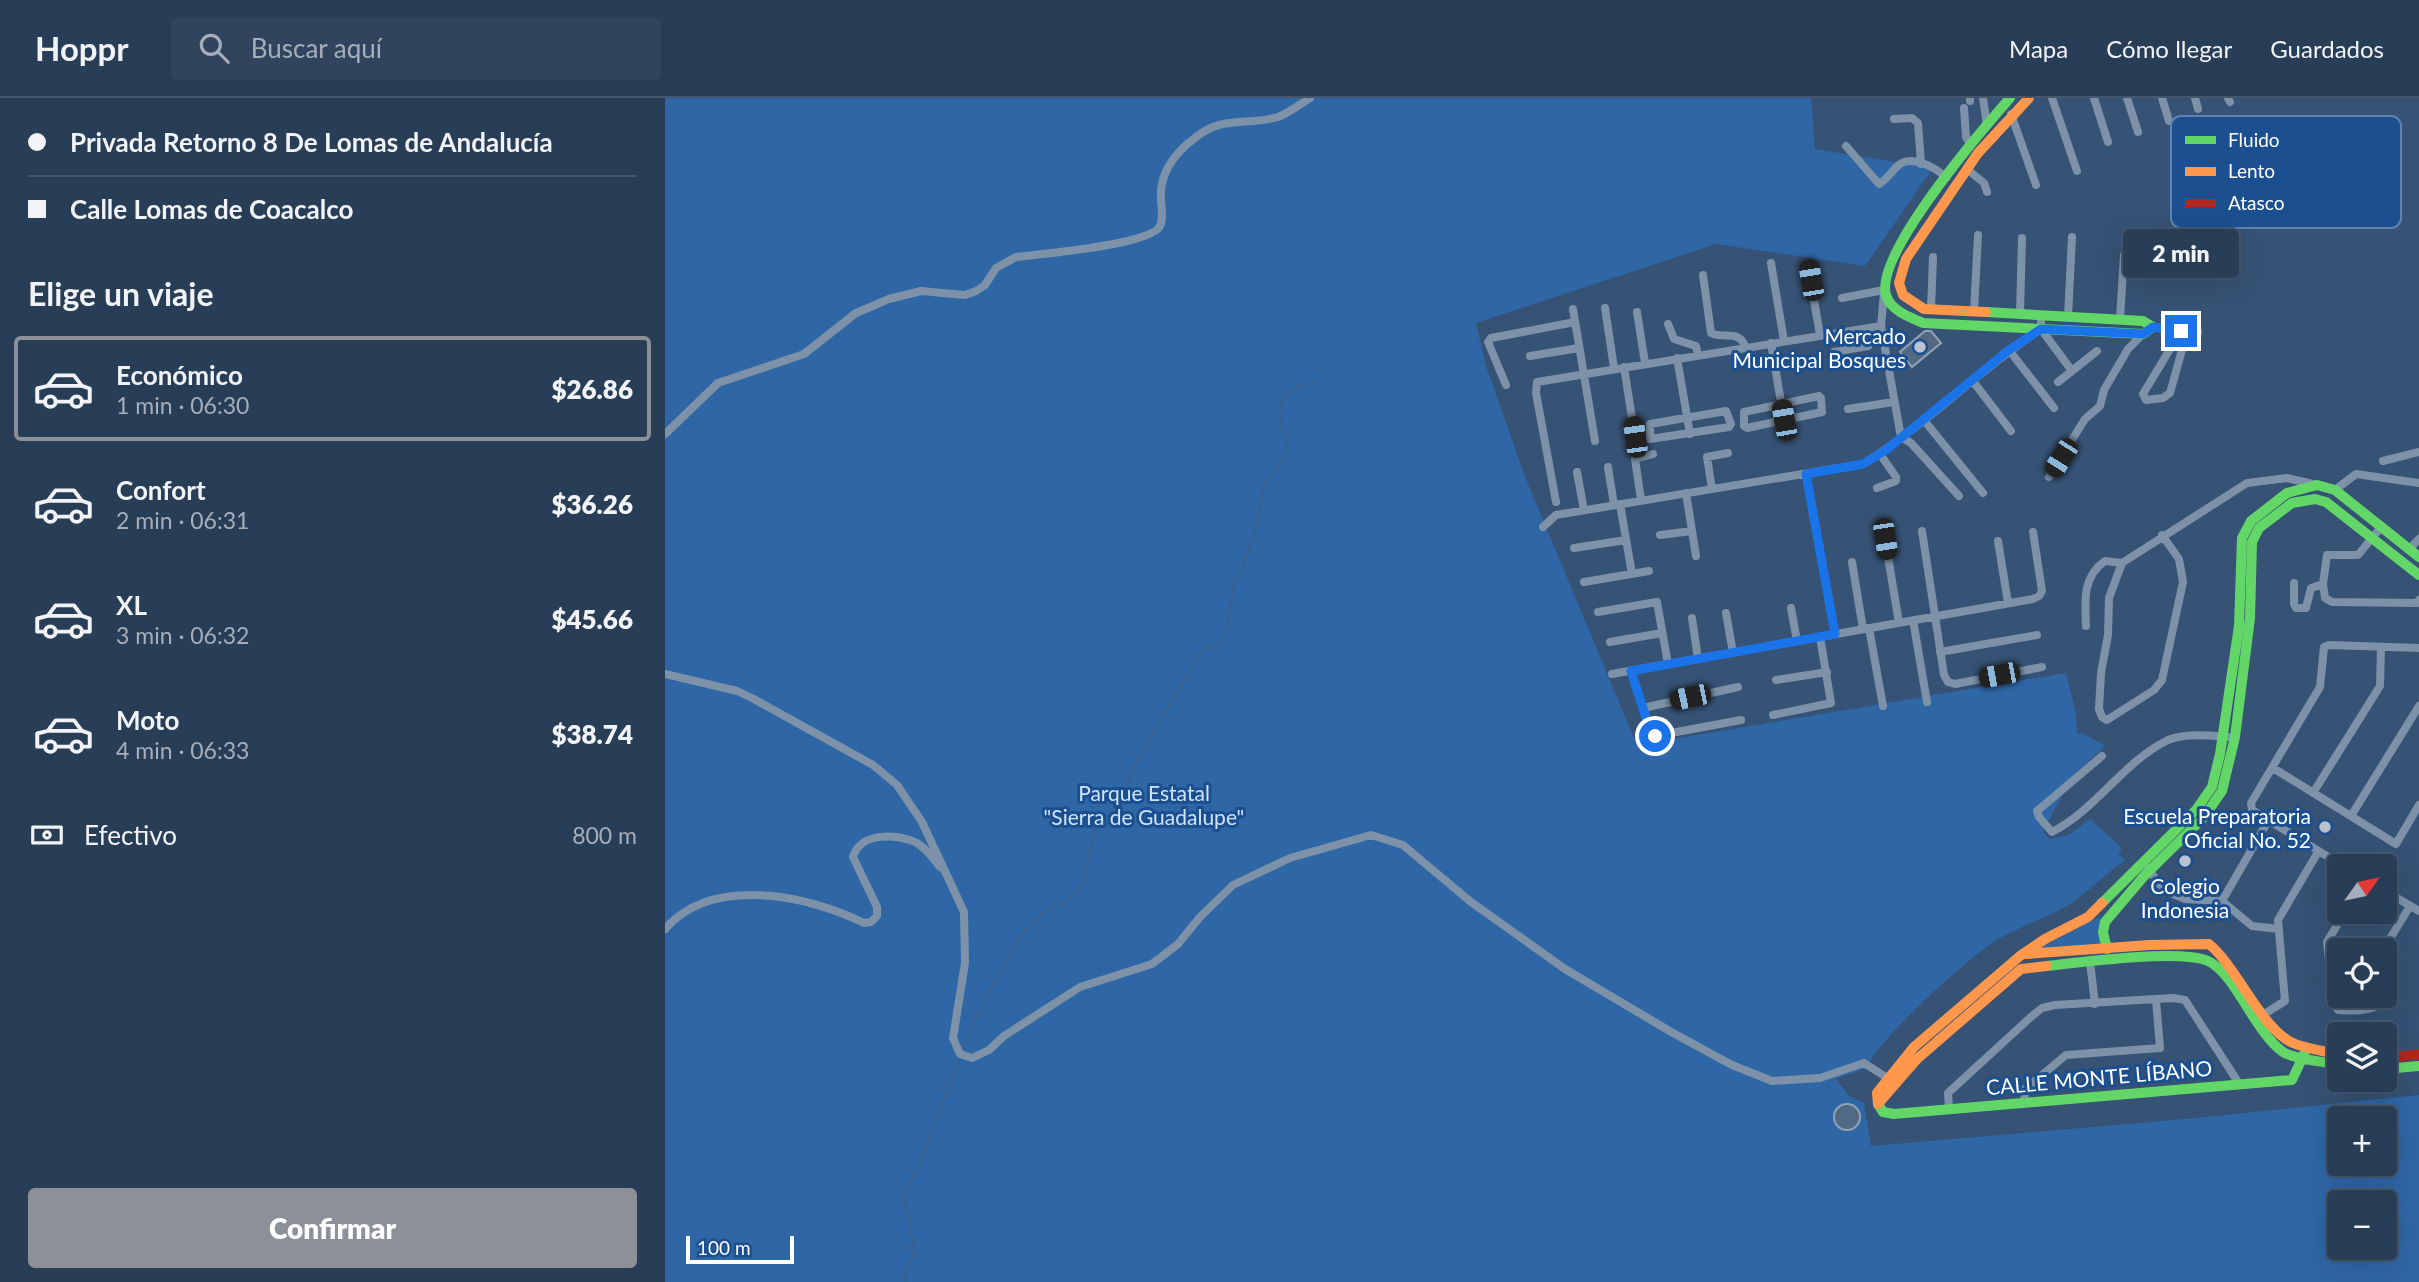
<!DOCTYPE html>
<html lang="es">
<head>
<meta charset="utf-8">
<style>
	:root { --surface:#283e57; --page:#30455d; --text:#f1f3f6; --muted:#a5aeba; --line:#44576d; --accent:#8c9099 }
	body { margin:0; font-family:Lato,sans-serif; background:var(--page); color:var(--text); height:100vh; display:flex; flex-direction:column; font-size:26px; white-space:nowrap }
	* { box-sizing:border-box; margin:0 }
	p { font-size:23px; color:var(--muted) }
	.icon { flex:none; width:38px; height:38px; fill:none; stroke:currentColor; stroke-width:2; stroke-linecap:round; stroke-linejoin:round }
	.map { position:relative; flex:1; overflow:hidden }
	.details { display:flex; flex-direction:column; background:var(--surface); width:665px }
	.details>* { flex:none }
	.banner { display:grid; align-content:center; height:154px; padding:0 28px; background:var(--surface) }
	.needle { width:46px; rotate:57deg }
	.tools { position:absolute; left:1662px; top:756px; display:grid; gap:14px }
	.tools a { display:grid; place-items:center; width:70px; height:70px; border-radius:7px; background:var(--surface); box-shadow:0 7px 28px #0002,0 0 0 2px var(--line); font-size:35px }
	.scale { position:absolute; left:21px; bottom:18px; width:108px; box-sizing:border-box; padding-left:7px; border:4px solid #fff; border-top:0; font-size:19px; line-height:24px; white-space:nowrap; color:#fff; -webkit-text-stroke:5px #1b4f8f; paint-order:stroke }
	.end { position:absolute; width:32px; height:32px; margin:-16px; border:9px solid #1a73e8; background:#fff; box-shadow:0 0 0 4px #fff }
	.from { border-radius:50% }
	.bubble { position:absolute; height:49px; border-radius:7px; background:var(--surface); box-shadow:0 7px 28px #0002,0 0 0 2px var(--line); font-size:23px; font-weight:800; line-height:49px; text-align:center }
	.car { position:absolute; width:21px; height:42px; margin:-21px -10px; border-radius:9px; box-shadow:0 0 5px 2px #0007; background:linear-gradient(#222 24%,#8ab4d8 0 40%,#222 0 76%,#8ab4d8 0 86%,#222 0) }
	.banner b { display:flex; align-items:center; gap:24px; height:66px; font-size:26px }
	.banner b+b { border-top:2px solid var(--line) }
	.banner i { width:18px; height:18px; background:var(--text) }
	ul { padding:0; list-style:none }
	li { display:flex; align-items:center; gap:21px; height:105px; margin:0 14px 10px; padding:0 14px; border:4px solid transparent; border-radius:7px }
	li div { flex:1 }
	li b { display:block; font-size:26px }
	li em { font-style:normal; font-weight:800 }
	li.selected { border-color:var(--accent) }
	li>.icon { width:63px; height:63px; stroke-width:1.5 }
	h2 { padding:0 28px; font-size:32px; line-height:84px }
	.pay { display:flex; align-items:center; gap:18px; height:77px; padding:0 28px; font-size:26px }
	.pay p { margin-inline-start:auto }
	.button { display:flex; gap:14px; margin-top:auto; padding:14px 28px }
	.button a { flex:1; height:80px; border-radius:7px; background:var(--accent); color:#fff; font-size:28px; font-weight:800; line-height:80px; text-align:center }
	header { display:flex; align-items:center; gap:42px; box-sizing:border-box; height:98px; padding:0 35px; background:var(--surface); border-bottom:2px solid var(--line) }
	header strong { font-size:33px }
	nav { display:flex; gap:38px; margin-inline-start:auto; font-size:24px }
	.search { width:490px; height:63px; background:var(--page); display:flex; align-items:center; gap:18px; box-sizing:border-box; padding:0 24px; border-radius:7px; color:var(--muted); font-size:26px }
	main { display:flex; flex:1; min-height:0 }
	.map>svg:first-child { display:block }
	.green { fill:#2f66a5; fill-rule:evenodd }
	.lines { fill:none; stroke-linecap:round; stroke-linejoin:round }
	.stream { stroke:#3b618d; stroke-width:2 }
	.building { fill:#526984; stroke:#92a2b6; stroke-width:2 }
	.street { stroke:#7d92a8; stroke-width:8 }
	.fast { stroke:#63d668; stroke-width:10 }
	.slow { stroke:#ff974d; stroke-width:10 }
	.jam { stroke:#b3261e; stroke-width:10 }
	.route { stroke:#1a73e8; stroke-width:9 }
	.poi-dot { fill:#b9c2ce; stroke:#1b4f8f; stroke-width:2.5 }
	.labels { text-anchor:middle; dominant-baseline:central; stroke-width:6; stroke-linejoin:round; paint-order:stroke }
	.poi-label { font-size:21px; fill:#fff; stroke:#1b4f8f; text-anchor:end }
	.park-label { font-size:21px; fill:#cfe3fa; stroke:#1b4f8f }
	.street-label { font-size:21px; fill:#fff; stroke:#1b4f8f }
	.key { fill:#1b4f8f; stroke:#5f84b1; stroke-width:2 }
	.key-label { font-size:19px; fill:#fff }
</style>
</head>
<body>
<header>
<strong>Hoppr</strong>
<div class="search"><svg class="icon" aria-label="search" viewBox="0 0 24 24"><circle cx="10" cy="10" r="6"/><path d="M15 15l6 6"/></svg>Buscar aquí</div>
<nav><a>Mapa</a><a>Cómo llegar</a><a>Guardados</a></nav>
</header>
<main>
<section class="details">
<div class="banner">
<b><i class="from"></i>Privada Retorno 8 De Lomas de Andalucía</b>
<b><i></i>Calle Lomas de Coacalco</b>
</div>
<h2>Elige un viaje</h2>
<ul>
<li class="selected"><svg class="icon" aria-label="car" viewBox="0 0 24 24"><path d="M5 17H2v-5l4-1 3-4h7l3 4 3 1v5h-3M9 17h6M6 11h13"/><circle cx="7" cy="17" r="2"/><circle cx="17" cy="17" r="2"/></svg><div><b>Económico</b><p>1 min · 06:30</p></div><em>$26.86</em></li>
<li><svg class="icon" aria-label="car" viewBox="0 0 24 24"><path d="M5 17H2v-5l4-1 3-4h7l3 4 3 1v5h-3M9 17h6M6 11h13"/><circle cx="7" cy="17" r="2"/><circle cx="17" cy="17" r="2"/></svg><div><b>Confort</b><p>2 min · 06:31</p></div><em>$36.26</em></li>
<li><svg class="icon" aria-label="car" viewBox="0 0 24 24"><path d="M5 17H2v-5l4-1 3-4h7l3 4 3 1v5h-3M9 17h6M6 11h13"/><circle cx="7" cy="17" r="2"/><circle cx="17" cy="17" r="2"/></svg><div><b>XL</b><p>3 min · 06:32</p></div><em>$45.66</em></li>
<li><svg class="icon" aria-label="car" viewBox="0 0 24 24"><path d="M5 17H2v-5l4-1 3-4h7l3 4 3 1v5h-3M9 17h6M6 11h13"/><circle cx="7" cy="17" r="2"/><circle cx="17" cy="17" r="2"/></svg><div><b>Moto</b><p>4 min · 06:33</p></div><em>$38.74</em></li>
</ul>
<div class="pay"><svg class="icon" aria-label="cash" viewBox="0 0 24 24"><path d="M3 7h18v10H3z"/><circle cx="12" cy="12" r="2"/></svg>Efectivo<p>800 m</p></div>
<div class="button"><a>Confirmar</a></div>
</section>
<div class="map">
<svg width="1754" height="1184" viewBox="0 0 1754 1184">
	<rect width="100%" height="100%" fill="#365274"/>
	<path class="green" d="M0 0H1146L1150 51 1268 70 1200 168 1051 146 811 225 821 268 861 381 972 647 1401 575 1411 615 1412 636 1417 635 1441 648 1409 676 1378 733 1384 741 1404 737 1425 721 1457 750 1453 756 1461 762C1439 776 1423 795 1402 808 1379 821 1353 829 1330 843 1304 859 1210 944 1202 970L1171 981 1184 998 1199 1005 1206 1048 1531 1020 1754 997V1184H0ZM1675 1020H1720V1066H1675ZM1675 1104H1720V1150H1675Z
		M1436 818 1434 835 1440 851 1367 854Z"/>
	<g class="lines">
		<path class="stream" d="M299 950 309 923 355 839 381 813 402 803 418 788 430 733 457 702 470 667 536 554 556 545 562 531 569 483 576 474 591 432 599 388 624 353C615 319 602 295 649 284
			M240 1184 241 1171 250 1155 240 1103 242 1092 257 1060 294 963"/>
	</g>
	<path class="building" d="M1260 233H1266L1276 245 1247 269 1235 254Z
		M1169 1019a13 13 0 1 1 26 0a13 13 0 1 1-26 0Z"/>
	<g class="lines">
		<path class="street" d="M1305 0V3
			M1318 0 1322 28
			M1387 0 1412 73
			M1429 0 1443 44
			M1462 0 1473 34
			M1497 0 1504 23
			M1530 0 1533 11
			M1563 0 1565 4
			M1299 10 1301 39 1305 46
			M1346 16 1371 87
			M1229 21 1247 20 1253 25 1256 66
			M1181 48 1214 86C1223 81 1227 72 1235 66 1248 57 1272 70 1281 80
			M1303 72 1319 85 1322 94
			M1106 165 1119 243
			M1143 168 1155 237
			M1038 177 1046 235C1059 242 1074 230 1081 250
			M1219 195 1216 228 1236 339 1246 345 1294 398
			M1177 200 1219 192
			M940 210 949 270
			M908 211 930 343
			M1266 211 1268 159
			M972 214 980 265
			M1309 214 1313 137
			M1355 216 1357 140
			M1376 217V231L1407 273
			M1403 219 1407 139
			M1455 221 1459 157
			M1003 226 1009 241 1031 248 1033 257
			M1488 229 1533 234
			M1516 233 1478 296 1481 302 1498 300 1505 295 1522 234
			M1106 245 1119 322
			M1344 252 1389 310
			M1169 254 1203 248
			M865 258 914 250
			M1012 260 1025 336
			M959 269 970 339
			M1307 282 1346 333
			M1393 284 1432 253
			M841 287 823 244 826 240 910 224
			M1154 298 1156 300 1157 314 1082 330 1079 328V314Z
			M1183 311 1229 304
			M1061 313 1066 326 1064 329 985 341V326Z
			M1258 321 1318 395
			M0 336 53 285 139 256 191 215 224 201 256 193 300 197 311 193 320 187 331 170 351 159C375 156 486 147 495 128 499 120 496 109 496 101 494 75 511 54 531 39 559 17 582 28 613 19 624 15 635 6 645 0
			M1718 363 1754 354
			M943 369 949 407
			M912 374 919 412
			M1141 376 1170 536
			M1384 379 1420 321 1435 308 1439 292 1463 251 1478 236
			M1212 390 1231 383V379L1215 356
			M1047 391 1042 359 1063 355
			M1670 392 1691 376 1754 385
			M1021 395 1031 458
			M976 402 970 361 988 356
			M891 404 871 295 872 284 1216 228
			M955 406 967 476
			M1717 428 1693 457H1662L1658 486 1660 500 1667 504 1752 505 1754 502
			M878 429 891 417 1198 366C1261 327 1314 272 1376 231
			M1257 433 1279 577 1283 584 1290 586 1377 569
			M995 437 1027 433
			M1497 437 1514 461 1518 484 1497 582 1489 592 1442 622 1437 619 1434 611 1436 575 1443 537 1444 500 1457 465 1582 385 1622 380 1652 387
			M1220 441 1234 525
			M1333 443 1343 505
			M1748 447 1754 441
			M909 450 961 442
			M1187 464 1198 531
			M919 484 984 473
			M1629 485V506L1631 510H1641L1646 490 1658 486
			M1126 510 1132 543
			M933 514 992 504 1003 566
			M1061 515 1068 555
			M1027 520 1033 561
			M1248 522 1262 604
			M1421 528C1420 503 1417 479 1440 463L1457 465
			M1204 530 1218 608
			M945 544 997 535
			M1275 554 1372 537
			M966 573 986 634 990 638 1076 622
			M0 576 72 593 87 600 208 667 232 687 257 724 299 814 300 865 288 940 295 956 307 960 324 952 339 938 415 889 487 866 513 846 535 819 568 787 625 760 706 737 738 747 806 804 900 871 1008 935 1067 967 1107 983 1155 980 1199 965 1224 981
			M947 576 1368 501 1374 498 1377 493 1368 434
			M1111 582 1162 574
			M978 610 1073 589
			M1108 617 1166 605 1155 539
			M1437 658 1372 713 1374 719 1387 734C1432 711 1458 664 1503 642 1520 635 1545 637 1563 639
			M1608 670 1731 746 1754 707
			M1648 695 1715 588 1716 549
			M1686 718 1754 608
			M1678 768 1587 712 1586 705 1655 589 1659 549 1664 547 1754 550
			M1482 769 1494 786 1508 796 1520 801 1557 803 1587 828 1614 831
			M1720 793 1754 813
			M1557 803 1603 723
			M1680 814 1662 844 1669 907 1673 912C1685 913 1703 913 1714 907L1715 898
			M0 831C47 777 143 797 199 825L206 824 212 818V809L188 759C195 734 233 735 252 745 262 751 268 760 275 769
			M1718 852 1745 808
			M1425 864 1430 906
			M1593 920 1620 903 1613 822 1653 754
			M1360 1004 1359 992 1401 957 1495 950 1491 902
			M1284 1011 1283 995 1367 918 1377 910 1390 907 1508 900 1520 902 1575 987"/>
		<path class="fast" d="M1321 214 1478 223 1488 229 1478 236 1258 225C1244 219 1226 213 1221 197 1209 157 1317 32 1345 0
			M1437 805 1531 712 1547 689 1555 656 1574 528 1577 440 1586 423 1622 395 1652 387 1670 392 1754 459
			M1442 851 1438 834 1440 824 1480 777 1539 719 1557 693 1570 639 1585 520 1587 444 1594 430 1627 405 1650 401 1661 404 1754 477
			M1382 868C1417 864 1514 851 1543 863 1570 875 1589 933 1618 954 1628 961 1661 964 1675 967
			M1720 971 1754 968
			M1213 1006 1218 1014 1229 1016 1627 982 1642 950"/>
		<path class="slow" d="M1321 214 1259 211 1238 197 1234 185 1241 161 1313 55 1364 0
			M1361 856 1484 847 1544 846C1572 869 1597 932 1628 945 1642 951 1660 953 1675 957
			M1213 1006 1212 995 1249 949 1355 858 1380 841 1423 819 1437 805
			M1213 1006 1252 961 1356 871 1382 868"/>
		<path class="jam" d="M1720 961 1754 956"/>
	</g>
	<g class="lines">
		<path class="route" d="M990 638 986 635 966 573 1170 536 1141 376 1198 366 1221 352 1344 252 1376 231 1478 236 1488 229 1516 233"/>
	</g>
	<g class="poi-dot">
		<circle cx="1255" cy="249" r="7"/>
		<circle cx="1660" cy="729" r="7"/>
		<circle cx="1520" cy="763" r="7"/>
	</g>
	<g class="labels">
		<g class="poi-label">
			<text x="1241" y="237">Mercado<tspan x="1241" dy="24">Municipal Bosques</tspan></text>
			<text x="1646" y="717">Escuela Preparatoria<tspan x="1646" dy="24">Oficial No. 52</tspan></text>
			<text x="1520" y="787" text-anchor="middle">Colegio<tspan x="1520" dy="24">Indonesia</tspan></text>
		</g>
		<g class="park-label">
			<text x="479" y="694">Parque Estatal<tspan x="479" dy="24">"Sierra de Guadalupe"</tspan></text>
		</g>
		<g class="street-label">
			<text transform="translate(1434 979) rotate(-5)">CALLE MONTE LÍBANO</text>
		</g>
	</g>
	<rect x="1506" y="18" width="230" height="112" rx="10" class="key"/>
	<rect x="1520" y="38" width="31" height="8" fill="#63d668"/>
	<rect x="1520" y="69" width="31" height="9" fill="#ff974d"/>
	<rect x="1520" y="101" width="31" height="8" fill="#b3261e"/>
	<g class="key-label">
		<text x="1563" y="49">Fluido</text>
		<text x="1563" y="80">Lento</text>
		<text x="1563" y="112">Atasco</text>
	</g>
</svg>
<div class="tools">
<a><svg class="needle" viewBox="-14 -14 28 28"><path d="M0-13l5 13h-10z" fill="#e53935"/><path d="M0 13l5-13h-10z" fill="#a5aeba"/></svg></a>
<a><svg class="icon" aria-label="locate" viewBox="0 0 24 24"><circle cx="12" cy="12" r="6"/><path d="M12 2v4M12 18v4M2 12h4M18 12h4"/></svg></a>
<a><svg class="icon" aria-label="layers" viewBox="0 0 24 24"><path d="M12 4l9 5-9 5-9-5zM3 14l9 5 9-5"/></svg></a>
<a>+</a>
<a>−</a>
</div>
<div class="scale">100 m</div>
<i class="end from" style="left:990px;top:638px"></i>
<i class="end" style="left:1516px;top:233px"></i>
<div class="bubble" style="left:1458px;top:131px;width:116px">2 min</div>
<i class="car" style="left:1146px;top:182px;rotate:350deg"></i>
<i class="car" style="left:1119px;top:322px;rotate:350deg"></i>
<i class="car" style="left:970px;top:339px;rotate:352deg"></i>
<i class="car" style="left:1396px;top:360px;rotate:212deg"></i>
<i class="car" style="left:1220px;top:441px;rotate:171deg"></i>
<i class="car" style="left:1334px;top:577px;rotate:259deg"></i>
<i class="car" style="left:1025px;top:599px;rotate:258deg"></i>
</div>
</main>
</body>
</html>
